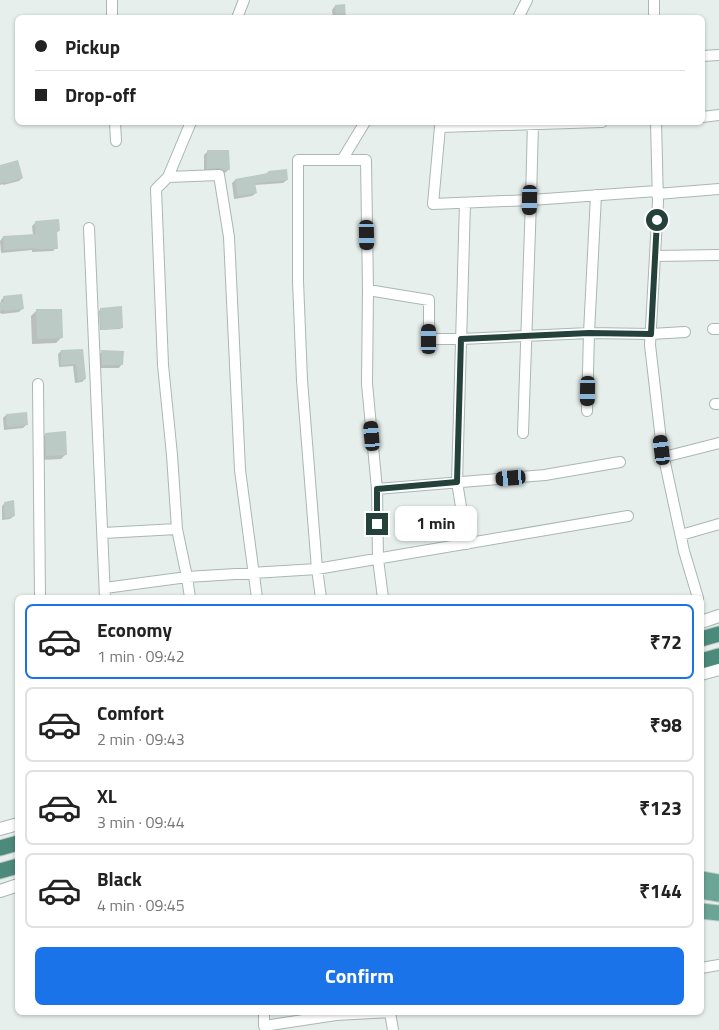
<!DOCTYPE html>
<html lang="en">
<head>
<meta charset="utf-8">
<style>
	:root { --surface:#fff; --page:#f2f2f2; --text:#222; --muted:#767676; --line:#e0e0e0; --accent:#1a73e8 }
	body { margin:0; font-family:"Titillium Web",sans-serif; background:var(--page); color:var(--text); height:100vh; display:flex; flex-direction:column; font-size:19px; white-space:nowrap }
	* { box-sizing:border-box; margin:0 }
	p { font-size:16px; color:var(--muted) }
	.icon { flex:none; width:28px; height:28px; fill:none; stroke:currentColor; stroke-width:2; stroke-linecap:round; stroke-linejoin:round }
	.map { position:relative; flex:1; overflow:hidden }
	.drawer { position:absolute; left:15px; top:595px; width:689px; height:420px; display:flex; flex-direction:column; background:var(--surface); border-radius:8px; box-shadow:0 1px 4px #0004 }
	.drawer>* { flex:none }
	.guide { position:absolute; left:15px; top:15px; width:690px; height:110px; border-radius:8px; box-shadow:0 1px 4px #0004; display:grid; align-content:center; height:110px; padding:0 20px; background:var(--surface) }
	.end { position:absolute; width:22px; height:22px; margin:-11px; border:6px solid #24423a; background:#fff; box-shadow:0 0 0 2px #fff }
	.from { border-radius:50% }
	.bubble { position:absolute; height:35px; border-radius:8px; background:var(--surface); box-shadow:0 1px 4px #0004; font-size:16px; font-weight:700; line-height:35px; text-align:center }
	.car { position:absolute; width:15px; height:30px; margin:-15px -8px; border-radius:6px; box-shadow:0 0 4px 1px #0007; background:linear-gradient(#222 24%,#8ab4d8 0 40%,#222 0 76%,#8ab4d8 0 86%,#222 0) }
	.guide b { display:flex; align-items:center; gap:18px; height:48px; font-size:19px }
	.guide b+b { border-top:1px solid var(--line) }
	.guide i { width:12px; height:12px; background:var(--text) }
	ul { padding:9px 0 0; list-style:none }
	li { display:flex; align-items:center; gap:15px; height:75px; margin:0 10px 8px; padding:0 10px; border:2px solid var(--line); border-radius:8px }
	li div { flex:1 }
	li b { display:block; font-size:19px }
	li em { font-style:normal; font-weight:700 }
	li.current { border-color:var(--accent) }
	li>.icon { width:45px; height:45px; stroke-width:1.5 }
	.button { display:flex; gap:10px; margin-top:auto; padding:10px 20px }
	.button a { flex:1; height:58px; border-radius:8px; background:var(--accent); color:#fff; font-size:20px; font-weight:700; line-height:58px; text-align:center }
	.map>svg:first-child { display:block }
	.shadow { fill:#0003 }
	.building { fill:#bbcac4 }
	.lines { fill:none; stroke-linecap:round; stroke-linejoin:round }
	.minor-casing { stroke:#a8b8b2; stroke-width:12 }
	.tertiary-casing { stroke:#a8b8b2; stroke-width:14 }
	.primary-casing { stroke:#c2cac8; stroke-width:17 }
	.trunk-casing { stroke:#c2cac8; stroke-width:17 }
	.minor { stroke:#fff; stroke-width:10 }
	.tertiary { stroke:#fff; stroke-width:12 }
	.primary { stroke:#6aa596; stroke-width:15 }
	.trunk { stroke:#4c8a7c; stroke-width:15 }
	.route { stroke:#24423a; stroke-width:6 }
</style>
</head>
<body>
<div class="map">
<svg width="719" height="1030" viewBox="0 0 719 1030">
	<rect width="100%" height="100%" fill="#e6efeb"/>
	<path class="shadow" d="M335 6 345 18H333L332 10Z
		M208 151 228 170 225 173 204 171V155Z
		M0 167 22 178 19 181 3 185V184L0 185Z
		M268 172 287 180 283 183 255 185 256 193 252 196 234 199 232 183 235 180 265 175Z
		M36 222 59 231 56 233V248L53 251 32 252V250L1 253 0 241 3 237 33 235 32 226Z
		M4 297 22 309 19 312 2 314 0 313 1 300Z
		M100 310 122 327 120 329 100 330 99 311Z
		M36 311 61 338 56 343 32 344 31 316Z
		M82 350 85 379 82 382 75 383 73 366 59 367 58 354 61 351Z
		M102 352 122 364 119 368H99L98 355Z
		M6 415 27 424 23 428 4 430 3 418Z
		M46 434 66 454 61 459 41 460 40 439Z
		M5 503 14 516 10 519 2 520V506Z"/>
	<path class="building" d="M345 4 346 18H336L335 5Z
		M207 150H229L230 170H224L219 168 207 169Z
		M18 160 23 178 6 183V182L0 183V165Z
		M287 169 288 180 255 183 257 193 238 196 235 179 268 173V171Z
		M59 219 60 231H57L58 249H35V248L4 250 3 236 36 234 35 221Z
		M22 294 24 309 5 311V310H0V302H4L3 296Z
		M122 306 123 328 101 330 100 308Z
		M36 309H62L63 338 37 339Z
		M83 349 86 379 78 381 76 364 61 365V350Z
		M101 350 124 351 123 365H102Z
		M27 412 28 425 7 427 6 414Z
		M66 431 67 455 46 456 45 433Z
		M14 500 15 516 5 518 4 502Z"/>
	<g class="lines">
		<g class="minor-casing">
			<path id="minor" d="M112 0V18
				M654 0V18
				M237 18 244 0
				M518 18 527 0
				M702 56 719 55
				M702 117 719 115
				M115 122 116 141
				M533 122 531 200 657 191
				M656 122 658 202 650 345 662 449 684 551 698 598
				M342 160 365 122
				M168 177 219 175 229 237 240 470 257 598
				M657 194 719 189
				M465 203 457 482 467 544
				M89 228 105 598
				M655 256 719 255
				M368 290 429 300V339H461L589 333 651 334 685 332
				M713 329H719
				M38 384 40 598
				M715 404H719
				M587 411 589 333 596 195
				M523 433 531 200 433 204 440 127 602 122
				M664 457 719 443
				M377 489 545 475 620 462
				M103 533 177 529
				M681 535 719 524
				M105 588 187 577 317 569 628 516
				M190 598 187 577 177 529 172 455 163 365 156 189 168 177 191 122
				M321 598 317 569 302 380 298 281V160H366L368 290 367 384 377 489 378 559 383 598
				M701 968 719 965
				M264 1012V1026L336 1015 391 1012
				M390 1012 393 1030"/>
		</g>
		<g class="tertiary-casing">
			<path id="tertiary" d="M701 622 719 616
				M701 674 719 669
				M0 829 18 824
				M0 891 18 885"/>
		</g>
		<g class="primary-casing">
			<path id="primary" d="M701 879 719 882
				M701 891 719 894
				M701 911 719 913"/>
		</g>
		<g class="trunk-casing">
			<path id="trunk" d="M701 639 719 634
				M701 661 719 656
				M0 848 18 843
				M0 871 18 866"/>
		</g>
		<use href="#minor" class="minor"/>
		<use href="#tertiary" class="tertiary"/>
		<use href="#primary" class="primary"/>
		<use href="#trunk" class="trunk"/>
	</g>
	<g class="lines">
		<path class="route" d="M377 524V489L457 482 461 339 589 333 651 334 657 220"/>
	</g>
</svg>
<i class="end from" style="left:657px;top:220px"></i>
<i class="end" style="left:377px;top:524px"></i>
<div class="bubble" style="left:395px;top:506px;width:82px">1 min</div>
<i class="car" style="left:530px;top:200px;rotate:181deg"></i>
<i class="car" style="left:367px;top:235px;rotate:179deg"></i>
<i class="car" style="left:429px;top:339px;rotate:0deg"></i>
<i class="car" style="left:588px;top:391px;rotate:181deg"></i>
<i class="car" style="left:372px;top:436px;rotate:355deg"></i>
<i class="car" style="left:662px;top:450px;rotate:353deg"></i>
<i class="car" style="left:511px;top:478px;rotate:265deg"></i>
<div class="guide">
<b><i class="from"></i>Pickup</b>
<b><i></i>Drop-off</b>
</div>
<section class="drawer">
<ul>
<li class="current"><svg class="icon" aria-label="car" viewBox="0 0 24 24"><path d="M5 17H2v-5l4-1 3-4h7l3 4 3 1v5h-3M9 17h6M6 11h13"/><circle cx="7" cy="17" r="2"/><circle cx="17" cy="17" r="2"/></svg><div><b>Economy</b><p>1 min · 09:42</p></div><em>₹72</em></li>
<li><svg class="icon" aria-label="car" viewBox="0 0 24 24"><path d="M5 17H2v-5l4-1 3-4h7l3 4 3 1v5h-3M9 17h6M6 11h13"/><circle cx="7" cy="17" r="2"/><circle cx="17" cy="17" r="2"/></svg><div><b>Comfort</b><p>2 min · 09:43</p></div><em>₹98</em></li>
<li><svg class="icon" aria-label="car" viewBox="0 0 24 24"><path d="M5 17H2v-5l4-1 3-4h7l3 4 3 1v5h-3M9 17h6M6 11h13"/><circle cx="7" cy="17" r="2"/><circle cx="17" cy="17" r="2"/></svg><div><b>XL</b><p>3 min · 09:44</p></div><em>₹123</em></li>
<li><svg class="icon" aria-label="car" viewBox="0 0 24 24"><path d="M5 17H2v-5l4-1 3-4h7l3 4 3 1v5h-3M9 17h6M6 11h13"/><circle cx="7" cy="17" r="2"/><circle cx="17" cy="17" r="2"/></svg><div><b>Black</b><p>4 min · 09:45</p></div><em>₹144</em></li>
</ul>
<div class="button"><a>Confirm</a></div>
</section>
</div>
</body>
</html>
